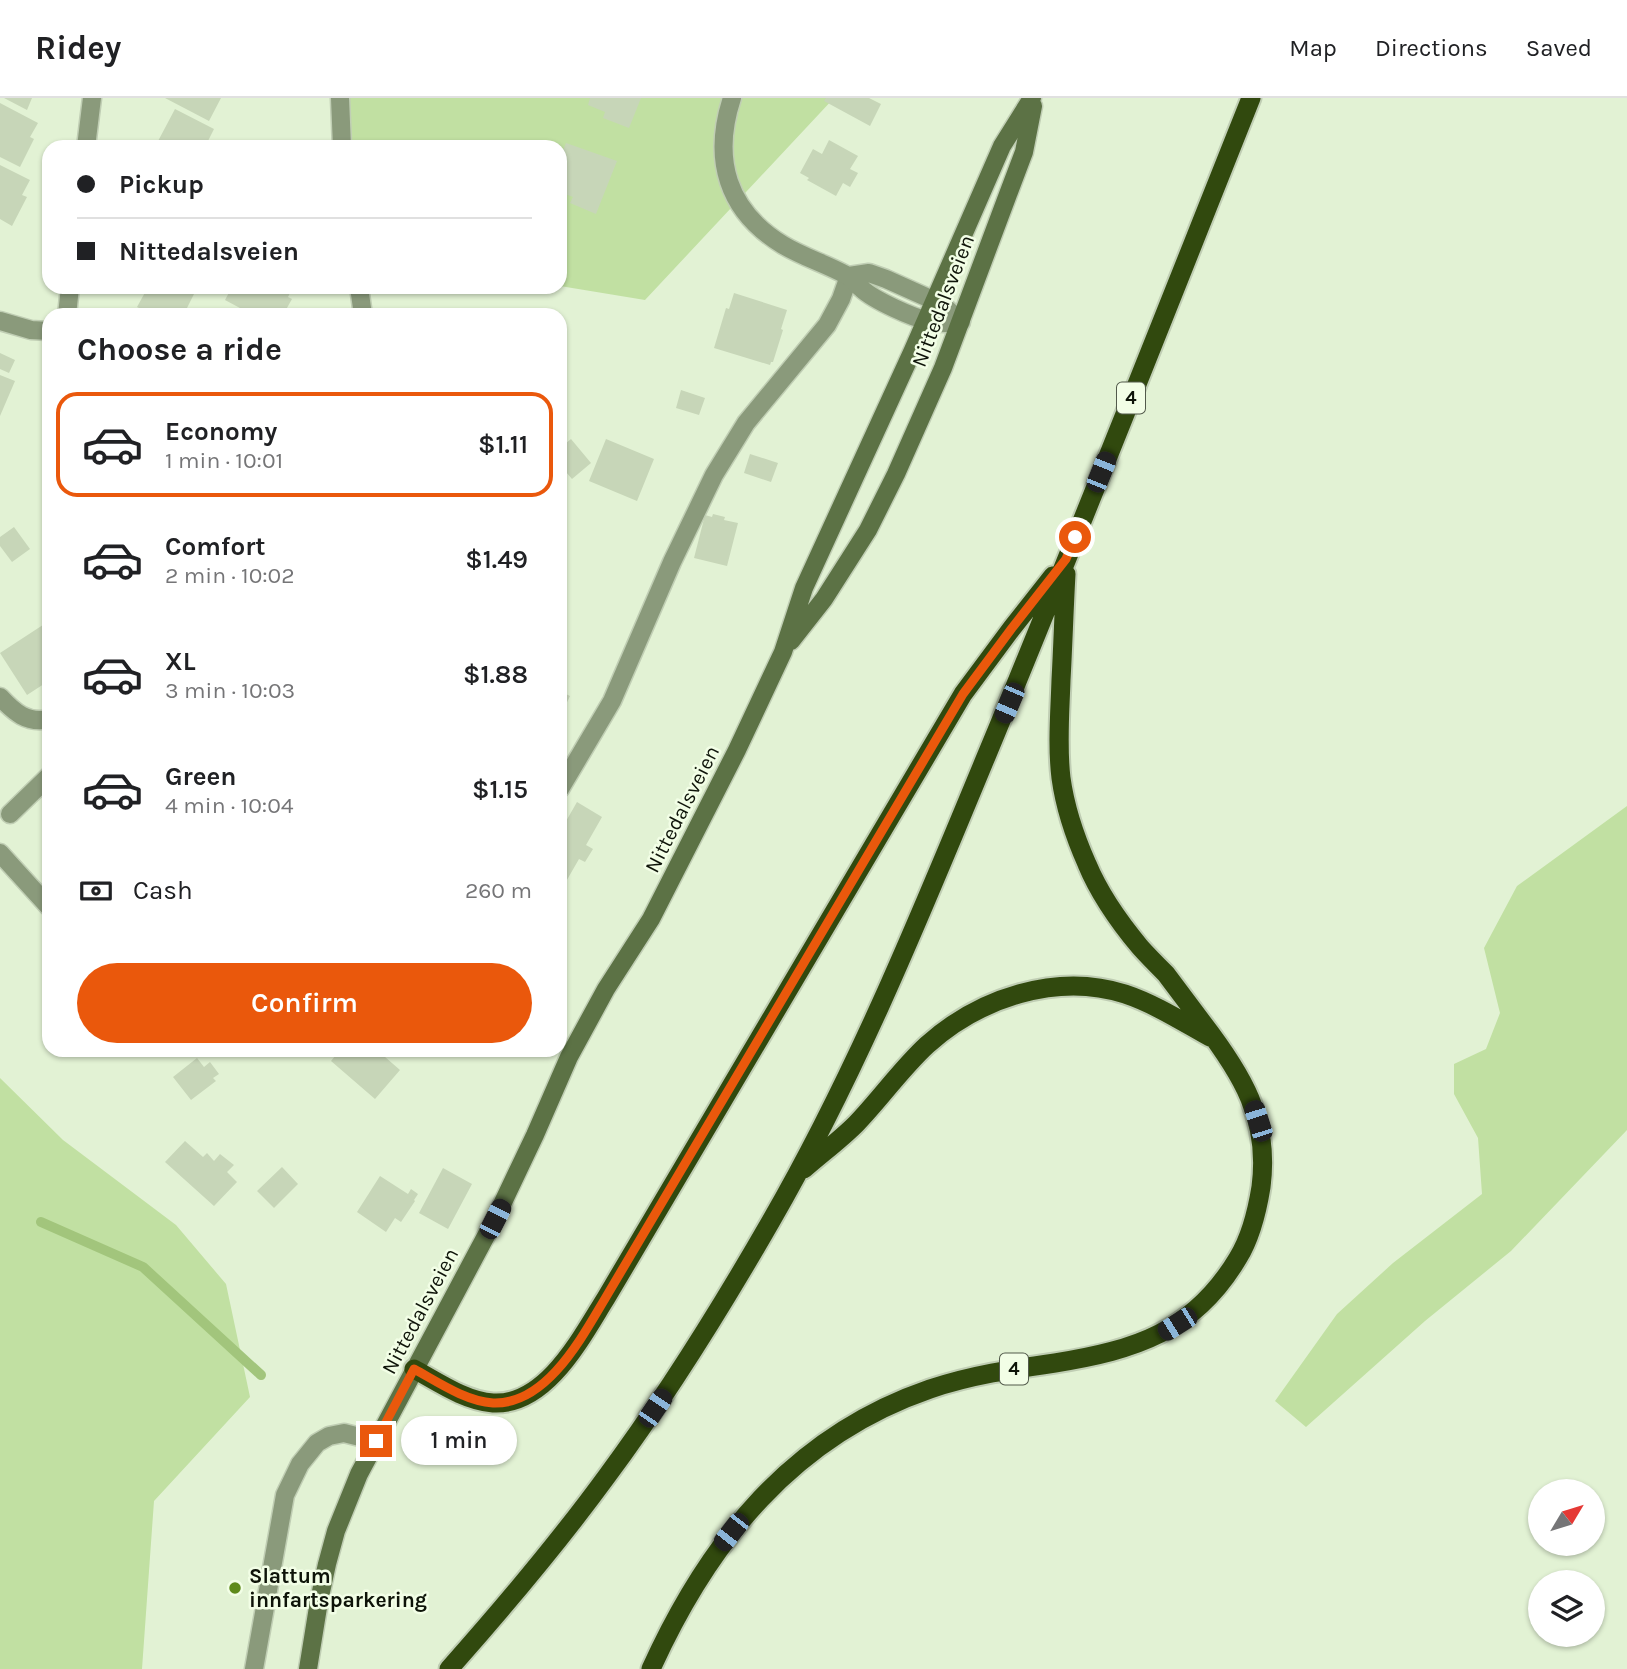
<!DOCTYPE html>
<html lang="en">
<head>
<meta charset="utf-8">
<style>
	:root { --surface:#fff; --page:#f2f2f2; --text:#202124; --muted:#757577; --line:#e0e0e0; --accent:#ea580c }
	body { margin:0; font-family:Karla,sans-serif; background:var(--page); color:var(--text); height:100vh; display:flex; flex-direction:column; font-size:26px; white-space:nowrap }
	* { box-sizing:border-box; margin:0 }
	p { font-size:23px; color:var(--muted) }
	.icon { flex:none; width:38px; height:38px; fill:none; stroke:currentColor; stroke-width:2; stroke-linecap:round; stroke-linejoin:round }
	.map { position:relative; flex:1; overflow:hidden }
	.panel { position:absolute; left:42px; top:210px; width:525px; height:749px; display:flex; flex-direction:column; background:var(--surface); border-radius:21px; box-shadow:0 2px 5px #0004 }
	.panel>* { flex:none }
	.guide { position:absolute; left:42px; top:42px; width:525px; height:154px; border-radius:21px; box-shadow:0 2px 5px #0004; display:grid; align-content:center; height:154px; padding:0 35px; background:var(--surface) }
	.needle { width:46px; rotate:52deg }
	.fabs { position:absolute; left:1528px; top:1381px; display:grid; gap:14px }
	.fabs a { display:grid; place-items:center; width:77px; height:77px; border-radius:50%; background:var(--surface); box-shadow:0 2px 5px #0004; font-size:35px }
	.end { position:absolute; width:32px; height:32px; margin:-16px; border:9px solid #ea580c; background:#fff; box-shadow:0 0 0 4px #fff }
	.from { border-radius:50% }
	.bubble { position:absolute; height:49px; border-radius:24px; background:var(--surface); box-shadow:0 2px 5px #0004; font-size:23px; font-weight:600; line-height:49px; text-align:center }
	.car { position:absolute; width:21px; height:42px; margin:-21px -10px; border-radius:9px; box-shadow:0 0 5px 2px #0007; background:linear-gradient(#222 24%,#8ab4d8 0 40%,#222 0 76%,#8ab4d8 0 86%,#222 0) }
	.guide b { display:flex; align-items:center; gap:24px; height:66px; font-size:26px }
	.guide b+b { border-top:2px solid var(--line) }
	.guide i { width:18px; height:18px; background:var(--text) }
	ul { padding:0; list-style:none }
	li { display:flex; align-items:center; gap:21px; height:105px; margin:0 14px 10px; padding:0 21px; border:4px solid transparent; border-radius:21px }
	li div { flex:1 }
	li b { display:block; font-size:26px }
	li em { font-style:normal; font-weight:600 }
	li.selected { border-color:var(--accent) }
	li>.icon { width:63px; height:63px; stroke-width:1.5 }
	h2 { padding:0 35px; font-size:32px; line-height:84px }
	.pay { display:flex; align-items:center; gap:18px; height:77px; padding:0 35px; font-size:26px }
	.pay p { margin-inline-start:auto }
	.button { display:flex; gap:14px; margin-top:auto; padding:14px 35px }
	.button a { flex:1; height:80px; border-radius:42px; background:var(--accent); color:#fff; font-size:28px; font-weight:600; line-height:80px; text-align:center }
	header { display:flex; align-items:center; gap:42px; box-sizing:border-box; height:98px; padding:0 35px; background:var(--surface); border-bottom:2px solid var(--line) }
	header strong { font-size:33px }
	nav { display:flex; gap:38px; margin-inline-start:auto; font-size:24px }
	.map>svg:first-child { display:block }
	.green { fill:#c1e0a2 }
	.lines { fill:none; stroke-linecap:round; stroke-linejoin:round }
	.stream { stroke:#a2c57c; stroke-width:10 }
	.building { fill:#c7d6b8 }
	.service-casing { stroke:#c0ceb4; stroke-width:21 }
	.minor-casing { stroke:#c0ceb4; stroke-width:21 }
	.secondary-casing { stroke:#c0ceb4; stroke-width:21 }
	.trunk-casing { stroke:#c0ceb4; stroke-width:23 }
	.service { stroke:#8a9a7b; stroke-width:18 }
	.minor { stroke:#8a9a7b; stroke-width:18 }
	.secondary { stroke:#5c7245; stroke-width:18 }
	.trunk { stroke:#31490e; stroke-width:19 }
	.route { stroke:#ea580c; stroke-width:9 }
	.poi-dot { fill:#5e8a1b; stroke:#f2fee6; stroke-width:2.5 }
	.labels { text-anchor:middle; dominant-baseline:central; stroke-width:5; stroke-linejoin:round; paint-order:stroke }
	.shield { fill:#f2fee6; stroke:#525a4b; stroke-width:2 }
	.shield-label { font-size:19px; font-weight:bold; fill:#0e1409 }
	.street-label { font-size:21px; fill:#0e1409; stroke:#f2fee6 }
	.poi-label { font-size:21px; font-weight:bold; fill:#0e1409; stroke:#f2fee6; text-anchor:start }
</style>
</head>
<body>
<header>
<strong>Ridey</strong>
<nav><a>Map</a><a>Directions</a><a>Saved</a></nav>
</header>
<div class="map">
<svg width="1627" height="1571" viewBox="0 0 1627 1571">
	<rect width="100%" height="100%" fill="#e2f2d4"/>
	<path class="green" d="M340 0H834L645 202 560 188V49H344Z
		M1627 708V1032L1511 1153 1425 1223 1306 1329 1275 1303 1337 1216 1393 1165 1482 1096 1478 1040 1454 996V966L1486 951 1500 915 1484 850 1517 788Z
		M0 980 63 1042 176 1127 226 1186 250 1299 154 1403 142 1571H0Z"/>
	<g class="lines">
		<path class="stream" d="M41 1124 143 1169 261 1277"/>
	</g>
	<path class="building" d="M4 0H32L27 12Z
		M165 0H221L209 23Z
		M590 0H641L629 30 603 20 605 14 588 7Z
		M826 0H869L881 6 870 28 824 3Z
		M0 5 38 25 30 39 34 41 20 69 0 59Z
		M175 11 214 31 205 49H159L160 46 157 45Z
		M829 42 858 58 850 71 858 75 850 89 843 85 836 98 807 82 809 80 800 75 813 51 822 56Z
		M566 45 617 63 596 116 570 105 573 99 560 94V79L562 75 560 74V60Z
		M0 67 30 82 22 97 27 99 12 128 0 121Z
		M148 189H180L194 196 185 214 191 217H136L139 210 137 209Z
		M232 189H293L288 199 292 201 283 217H253L225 202Z
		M734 195 787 212 781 231 783 232 773 264H771L770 267 714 250 726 210 729 211Z
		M0 255 15 262 9 275 0 271Z
		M0 277 15 283 0 318Z
		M681 292 705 300 699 317 676 310Z
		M571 341 591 365 572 381 560 367V350Z
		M606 341 654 361 637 403 589 383Z
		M750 356 778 365 771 384 744 375Z
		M713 416 725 419 724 422 738 425 727 468 694 460 705 417 712 419Z
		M14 429 30 451 12 464 0 448V439Z
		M49 523V572L42 577 47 584 27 597 0 555Z
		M560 593 570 598 560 619Z
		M577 704 602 719 586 747 593 751 585 764 579 761 560 794V731L561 732Z
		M340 952H377L400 972 375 1001 331 963Z
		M197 960 204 969 210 964 219 976 213 980 216 983 191 1002 173 979Z
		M185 1043 203 1059 207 1055 214 1063 220 1056 234 1067 227 1074 237 1084 214 1108 165 1064Z
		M282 1069 298 1086 274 1110 257 1093Z
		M443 1070 472 1086 448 1131 419 1115Z
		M380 1078 408 1096 411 1091 418 1096 414 1102 415 1103 401 1124 395 1120 386 1134 357 1114Z"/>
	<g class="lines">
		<g class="service-casing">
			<path id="service" d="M0 599C14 614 27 626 49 621
				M560 691 612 603 672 464 714 377 746 325 827 227 841 201 849 178
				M10 716 49 678
				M0 755 49 809
				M254 1571 285 1397 300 1366 317 1345 329 1338 344 1335 376 1343"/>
		</g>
		<g class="minor-casing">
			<path id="minor" d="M340 0 342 49
				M732 0C712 61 727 113 783 147 803 159 826 166 846 177 853 180 856 187 862 191 874 202 913 220 929 223 940 226 950 225 961 224
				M86 49 92 0
				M849 178 869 175 886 181 935 203 947 211 961 224
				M359 189 363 217
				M67 217 70 189
				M0 223 31 232 49 233"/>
		</g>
		<g class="secondary-casing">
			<path id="secondary" d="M791 543 824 501 868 432 896 376 943 270 1007 99 1024 54 1033 8
				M308 1571 319 1503 327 1466 336 1433 359 1376 495 1121 535 1037 569 959 606 891 651 821 737 652 783 554 804 490 913 252 1002 48 1032 0"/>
		</g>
		<g class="trunk-casing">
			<path id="trunk" d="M804 1071C821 1056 840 1042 856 1026 881 1000 901 971 927 947 979 900 1057 874 1125 896 1155 906 1183 924 1210 939
				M414 1271C438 1284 465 1303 493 1305 547 1308 582 1238 606 1200L963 596 1012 530 1053 478
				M449 1571C504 1509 558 1445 607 1378 667 1297 721 1210 771 1123 857 974 922 813 988 654 1078 437 1164 218 1251 0
				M651 1571C709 1443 793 1338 930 1291 971 1277 1013 1271 1055 1265 1135 1252 1194 1234 1238 1160 1251 1139 1257 1114 1261 1089 1270 1021 1242 976 1202 924 1190 908 1178 892 1166 876 1157 867 1148 858 1140 849 1120 825 1099 795 1087 766 1075 739 1065 709 1061 680 1057 647 1060 614 1061 582 1063 546 1064 511 1066 476"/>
		</g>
		<use href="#service" class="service"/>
		<use href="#minor" class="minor"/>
		<use href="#secondary" class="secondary"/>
		<use href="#trunk" class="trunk"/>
	</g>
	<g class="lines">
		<path class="route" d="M376 1343 414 1271C438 1284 465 1303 493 1305 547 1307 582 1239 606 1199L963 596 1012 530 1066 461 1075 439"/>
	</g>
	<circle class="poi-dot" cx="235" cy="1490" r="7"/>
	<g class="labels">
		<g class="shield">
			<rect x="1117" y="284.5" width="28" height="31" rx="5"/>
			<rect x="1000" y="1255.5" width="28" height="31" rx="5"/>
		</g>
		<g class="shield-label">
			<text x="1131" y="300">4</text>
			<text x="1014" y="1271">4</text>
		</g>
		<g class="street-label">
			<text transform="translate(943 203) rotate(-69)">Nittedalsveien</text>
			<text transform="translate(682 711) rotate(-63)">Nittedalsveien</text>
			<text transform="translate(420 1213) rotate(-62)">Nittedalsveien</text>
		</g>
		<g class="poi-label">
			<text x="249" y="1478">Slattum<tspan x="249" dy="24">innfartsparkering</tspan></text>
		</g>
	</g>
</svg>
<div class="fabs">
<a><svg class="needle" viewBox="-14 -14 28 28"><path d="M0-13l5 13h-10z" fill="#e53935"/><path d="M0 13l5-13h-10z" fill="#757577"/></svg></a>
<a><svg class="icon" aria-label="layers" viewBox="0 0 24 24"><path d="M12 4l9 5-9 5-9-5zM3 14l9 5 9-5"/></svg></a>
</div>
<i class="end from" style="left:1075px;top:439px"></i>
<i class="end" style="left:376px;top:1343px"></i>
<div class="bubble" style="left:401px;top:1318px;width:116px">1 min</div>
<i class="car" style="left:1101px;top:374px;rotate:22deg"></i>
<i class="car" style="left:1009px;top:605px;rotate:203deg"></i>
<i class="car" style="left:1258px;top:1023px;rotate:342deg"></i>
<i class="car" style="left:495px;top:1121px;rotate:27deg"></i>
<i class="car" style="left:1177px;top:1226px;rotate:238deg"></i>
<i class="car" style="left:655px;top:1310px;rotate:34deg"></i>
<i class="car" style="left:731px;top:1434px;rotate:218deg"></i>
<div class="guide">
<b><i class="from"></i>Pickup</b>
<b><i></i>Nittedalsveien</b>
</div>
<section class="panel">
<h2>Choose a ride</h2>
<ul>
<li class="selected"><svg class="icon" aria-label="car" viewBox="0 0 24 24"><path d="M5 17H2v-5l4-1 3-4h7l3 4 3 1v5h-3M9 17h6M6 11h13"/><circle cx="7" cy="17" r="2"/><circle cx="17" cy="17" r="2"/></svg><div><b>Economy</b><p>1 min · 10:01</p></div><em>$1.11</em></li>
<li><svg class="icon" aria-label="car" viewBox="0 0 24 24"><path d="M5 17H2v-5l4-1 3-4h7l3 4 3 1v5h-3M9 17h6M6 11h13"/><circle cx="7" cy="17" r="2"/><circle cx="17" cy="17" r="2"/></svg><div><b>Comfort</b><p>2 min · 10:02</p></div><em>$1.49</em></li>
<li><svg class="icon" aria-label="car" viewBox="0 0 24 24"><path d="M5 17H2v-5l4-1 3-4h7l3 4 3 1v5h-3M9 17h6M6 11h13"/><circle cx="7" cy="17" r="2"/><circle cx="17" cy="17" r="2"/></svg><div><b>XL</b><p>3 min · 10:03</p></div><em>$1.88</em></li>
<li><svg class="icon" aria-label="car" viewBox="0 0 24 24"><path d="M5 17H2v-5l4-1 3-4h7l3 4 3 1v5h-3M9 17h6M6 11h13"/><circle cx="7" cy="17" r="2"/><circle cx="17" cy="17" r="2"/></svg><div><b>Green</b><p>4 min · 10:04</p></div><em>$1.15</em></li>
</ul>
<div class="pay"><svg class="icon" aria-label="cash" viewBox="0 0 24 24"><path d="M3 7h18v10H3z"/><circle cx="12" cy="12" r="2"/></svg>Cash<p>260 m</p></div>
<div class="button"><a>Confirm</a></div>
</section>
</div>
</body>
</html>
